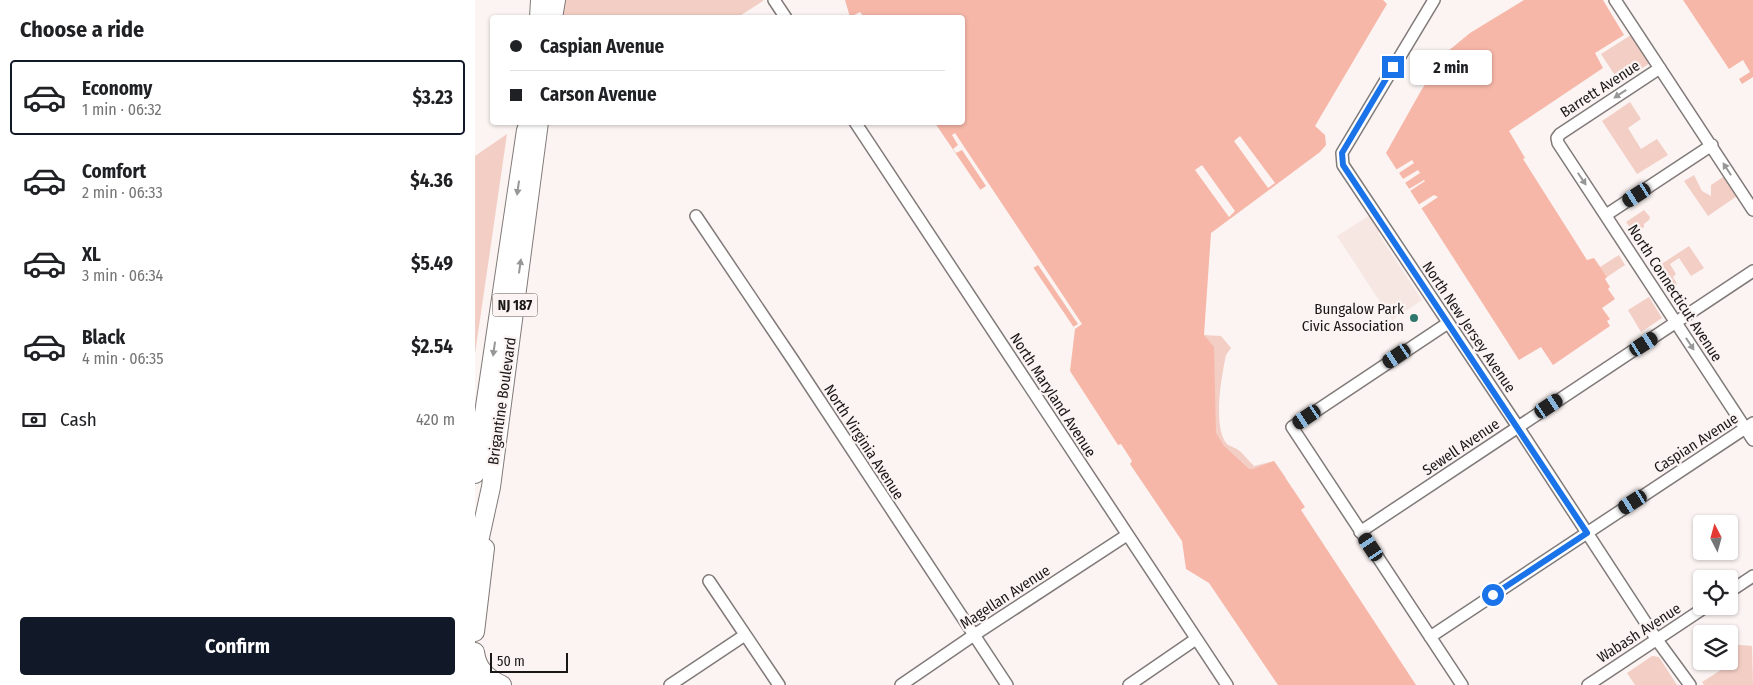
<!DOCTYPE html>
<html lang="en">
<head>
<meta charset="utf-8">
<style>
	:root { --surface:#fff; --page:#f6f6f6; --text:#202124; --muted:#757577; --line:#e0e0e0; --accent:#111827 }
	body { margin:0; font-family:"Fira Sans Condensed",sans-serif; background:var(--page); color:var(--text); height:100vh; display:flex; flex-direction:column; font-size:19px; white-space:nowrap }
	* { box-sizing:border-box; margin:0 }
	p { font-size:16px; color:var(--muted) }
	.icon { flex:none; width:28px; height:28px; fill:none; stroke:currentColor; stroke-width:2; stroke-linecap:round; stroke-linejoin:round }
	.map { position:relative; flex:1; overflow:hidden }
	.details { display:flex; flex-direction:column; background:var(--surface); width:475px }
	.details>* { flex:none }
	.guide { position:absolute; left:15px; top:15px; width:475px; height:110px; border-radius:5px; box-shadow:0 1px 4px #0004; display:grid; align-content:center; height:110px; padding:0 20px; background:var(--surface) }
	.needle { width:32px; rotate:354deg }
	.buttons { position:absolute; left:1218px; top:515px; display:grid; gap:10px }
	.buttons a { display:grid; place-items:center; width:45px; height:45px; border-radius:5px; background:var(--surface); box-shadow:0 1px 4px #0004; font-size:25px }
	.scale { position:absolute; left:15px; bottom:12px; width:78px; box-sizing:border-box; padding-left:5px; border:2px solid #1a1717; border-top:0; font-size:14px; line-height:18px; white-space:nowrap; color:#1a1717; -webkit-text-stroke:4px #fbf4f2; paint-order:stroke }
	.end { position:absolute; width:22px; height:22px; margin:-11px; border:6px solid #1a73e8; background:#fff; box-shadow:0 0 0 2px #fff }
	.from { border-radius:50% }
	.bubble { position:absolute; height:35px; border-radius:5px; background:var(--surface); box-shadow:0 1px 4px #0004; font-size:16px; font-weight:700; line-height:35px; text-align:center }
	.car { position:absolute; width:15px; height:30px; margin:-15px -8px; border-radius:6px; box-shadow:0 0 4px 1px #0007; background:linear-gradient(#222 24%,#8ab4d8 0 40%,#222 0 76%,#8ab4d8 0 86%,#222 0) }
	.guide b { display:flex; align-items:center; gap:18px; height:48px; font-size:19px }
	.guide b+b { border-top:1px solid var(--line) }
	.guide i { width:12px; height:12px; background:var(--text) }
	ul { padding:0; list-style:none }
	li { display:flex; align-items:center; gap:15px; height:75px; margin:0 10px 8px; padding:0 10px; border:2px solid transparent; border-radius:5px }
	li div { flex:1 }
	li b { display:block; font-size:19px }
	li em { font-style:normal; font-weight:700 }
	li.selected { border-color:var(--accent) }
	li>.icon { width:45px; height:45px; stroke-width:1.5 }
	h2 { padding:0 20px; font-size:22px; line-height:60px }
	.pay { display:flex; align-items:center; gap:12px; height:55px; padding:0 20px; font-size:19px }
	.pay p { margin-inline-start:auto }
	.button { display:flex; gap:10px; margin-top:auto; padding:10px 20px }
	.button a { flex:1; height:58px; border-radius:5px; background:var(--accent); color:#fff; font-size:20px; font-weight:700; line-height:58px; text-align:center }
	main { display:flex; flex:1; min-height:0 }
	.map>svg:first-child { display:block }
	.built { fill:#f7e7e3 }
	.green { fill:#f3cec5 }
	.water { fill:#f6b7a8 }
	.pier { fill:#fbf4f2 }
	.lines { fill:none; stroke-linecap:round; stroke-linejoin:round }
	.minor-casing { stroke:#807a78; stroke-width:14 }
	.primary-casing { stroke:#807a78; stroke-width:20 }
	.minor { stroke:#fff; stroke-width:11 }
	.primary { stroke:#fff; stroke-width:18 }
	.oneway { fill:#989797 }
	.route { stroke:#1a73e8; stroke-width:6 }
	.poi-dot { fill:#2f766d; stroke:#fbf4f2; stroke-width:2 }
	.labels { text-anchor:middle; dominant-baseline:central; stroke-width:4.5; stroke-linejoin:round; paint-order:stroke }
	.shield { fill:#fbf4f2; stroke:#5e5959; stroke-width:1 }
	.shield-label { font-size:14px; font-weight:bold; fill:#1a1717 }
	.street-label { font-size:15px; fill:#1a1717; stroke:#fbf4f2 }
	.poi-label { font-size:15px; fill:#1a1717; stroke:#fbf4f2; text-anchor:end }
</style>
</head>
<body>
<main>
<section class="details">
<h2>Choose a ride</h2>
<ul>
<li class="selected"><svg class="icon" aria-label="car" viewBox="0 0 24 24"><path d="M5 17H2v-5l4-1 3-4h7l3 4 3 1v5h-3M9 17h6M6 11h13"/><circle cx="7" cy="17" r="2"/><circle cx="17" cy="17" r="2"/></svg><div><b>Economy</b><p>1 min · 06:32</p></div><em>$3.23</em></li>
<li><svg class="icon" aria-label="car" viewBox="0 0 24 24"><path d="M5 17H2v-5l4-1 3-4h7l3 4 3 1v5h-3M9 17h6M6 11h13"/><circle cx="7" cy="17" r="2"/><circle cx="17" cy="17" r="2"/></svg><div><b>Comfort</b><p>2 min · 06:33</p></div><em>$4.36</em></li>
<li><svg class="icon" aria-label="car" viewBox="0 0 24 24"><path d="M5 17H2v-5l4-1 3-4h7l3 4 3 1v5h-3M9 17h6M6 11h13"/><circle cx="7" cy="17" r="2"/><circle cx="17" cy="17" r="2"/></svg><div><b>XL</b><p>3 min · 06:34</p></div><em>$5.49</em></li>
<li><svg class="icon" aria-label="car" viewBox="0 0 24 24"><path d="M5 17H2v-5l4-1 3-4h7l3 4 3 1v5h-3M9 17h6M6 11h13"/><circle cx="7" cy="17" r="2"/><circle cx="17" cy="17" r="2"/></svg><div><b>Black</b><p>4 min · 06:35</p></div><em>$2.54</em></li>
</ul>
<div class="pay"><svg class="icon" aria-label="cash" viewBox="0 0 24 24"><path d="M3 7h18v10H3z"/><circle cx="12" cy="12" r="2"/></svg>Cash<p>420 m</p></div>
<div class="button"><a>Confirm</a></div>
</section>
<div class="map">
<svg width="1278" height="685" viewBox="0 0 1278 685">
	<rect width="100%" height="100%" fill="#fbf4f2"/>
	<path class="built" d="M895 215 906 231 903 233 947 300 917 320 862 236Z"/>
	<path class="green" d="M88 0H288V1L263 17 86 18Z
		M1156 35 1175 63 1145 83 1126 54Z
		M1155 102 1166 119 1153 128 1166 149 1182 139 1193 155 1162 174 1127 121Z
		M32 134 0 354V156Z
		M1219 175 1227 191 1236 196V185L1248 177 1262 196 1233 216 1209 181Z
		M1169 210 1175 217 1174 220 1169 224V227L1159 234 1151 222Z
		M1214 246 1229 268 1216 276 1204 258 1195 264 1201 274 1198 277 1202 284 1196 289 1182 267Z
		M1144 255 1150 265 1132 277 1125 267Z
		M1174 297 1187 318 1166 332 1153 310Z
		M729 335 746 336 756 348 751 355C747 375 737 427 752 444 756 447 762 448 766 452 770 456 774 461 779 466L799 461 811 478 756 485 729 396Z
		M1254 644 1277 646 1278 685H1229L1227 682 1246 670 1240 661H1254Z
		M1177 656 1184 657 1202 685H1160L1152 673Z"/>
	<path class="water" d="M370 0H908L912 4 840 126 850 135 851 145 845 152 736 233 729 335 739 347 741 433 749 446 774 469H778L799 461 830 507 826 510 941 685H803L734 583 711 569 707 541 655 464 657 461 646 444 643 445 595 371 600 329 460 123 488 122V18L389 17 385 12 375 17Z
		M1049 0H1128L1149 35 1120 53 1128 68 1034 131 1050 158 1048 159 1112 260 1119 258 1132 277 1130 279 1135 287 1133 289 1140 299 1127 308 1135 319 1132 321 1135 326 1078 365 1066 347 1044 360 911 153 947 89 972 52 995 33Z
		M1208 0H1278V77L1267 84 1264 79 1275 72 1268 60 1254 69Z"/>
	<path class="pier" d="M480 133 607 324 600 329 598 327 603 324 563 265 558 268 505 190 511 186 487 150 481 153 478 149 483 145 477 135Z
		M765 136 800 183 793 188 759 141Z
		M937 160 939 163 924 173 928 179 943 170 945 173 930 183 934 189 949 180 950 181 935 191 943 205 959 195 963 197 944 210 919 171Z
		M727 165 760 211 754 217 720 170Z"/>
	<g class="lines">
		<g class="minor-casing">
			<path id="minor" d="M299 0 311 18
				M959 0 867 153 868 165 1043 427 1182 640 1215 685
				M1140 0 1278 210
				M1185 68 1085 134 1082 138 1083 143 1278 440
				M380 122 752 685
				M1131 215 1237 145
				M221 216 318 360 532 685
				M973 323 817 427 987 685
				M885 532 1278 271
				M234 581 304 685
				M1254 592 1278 576
				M955 637 1278 423
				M195 685 270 635
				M426 685 499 635 652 535
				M654 685 721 639
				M1113 685 1232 606"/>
		</g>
		<g class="primary-casing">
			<path id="primary" d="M64 18 65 0
				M78 18 81 0
				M0 474 51 130
				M0 560 16 487 64 122
				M0 632 10 548
				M0 652C2 669 12 678 27 685
				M0 685H1"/>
		</g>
		<use href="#minor" class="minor"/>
		<use href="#primary" class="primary"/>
	</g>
	<defs><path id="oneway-solid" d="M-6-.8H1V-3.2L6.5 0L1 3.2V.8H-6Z" transform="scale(1.25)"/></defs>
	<g class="oneway">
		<use href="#oneway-solid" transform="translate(1145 94) rotate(147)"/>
		<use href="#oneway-solid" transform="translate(1252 169) rotate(-123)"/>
		<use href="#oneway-solid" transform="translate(1107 179) rotate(56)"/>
		<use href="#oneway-solid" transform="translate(43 188) rotate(98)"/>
		<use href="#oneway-solid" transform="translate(45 266) rotate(-82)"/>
		<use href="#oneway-solid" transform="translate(1215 344) rotate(57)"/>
		<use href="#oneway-solid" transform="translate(19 349) rotate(98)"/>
	</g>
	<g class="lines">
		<path class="route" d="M918 67 867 153 868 165 1112 533 1018 595"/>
	</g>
	<circle class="poi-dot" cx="939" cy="318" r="5"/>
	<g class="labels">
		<rect class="shield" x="17.5" y="293.5" width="45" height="23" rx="4"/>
		<g class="shield-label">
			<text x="40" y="305">NJ 187</text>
		</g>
		<g class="street-label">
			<text transform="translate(1125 89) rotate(-33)">Barrett Avenue</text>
			<text transform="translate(1200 293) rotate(57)">North Connecticut Avenue</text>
			<text transform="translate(994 327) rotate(56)">North New Jersey Avenue</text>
			<text transform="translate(578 395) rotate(57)">North Maryland Avenue</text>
			<text transform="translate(27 401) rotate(-82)">Brigantine Boulevard</text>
			<text transform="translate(389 442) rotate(57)">North Virginia Avenue</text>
			<text transform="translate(1221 443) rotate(-33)">Caspian Avenue</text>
			<text transform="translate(986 447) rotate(-34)">Sewell Avenue</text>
			<text transform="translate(530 597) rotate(-33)">Magellan Avenue</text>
			<text transform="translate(1164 633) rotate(-33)">Wabash Avenue</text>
		</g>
		<g class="poi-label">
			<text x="929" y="309">Bungalow Park<tspan x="929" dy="17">Civic Association</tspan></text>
		</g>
	</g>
</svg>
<div class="buttons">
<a><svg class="needle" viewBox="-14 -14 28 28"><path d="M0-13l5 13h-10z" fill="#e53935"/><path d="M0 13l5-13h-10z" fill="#757577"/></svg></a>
<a><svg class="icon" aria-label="locate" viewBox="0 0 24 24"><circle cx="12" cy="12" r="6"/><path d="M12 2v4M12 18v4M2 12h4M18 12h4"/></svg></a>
<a><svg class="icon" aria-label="layers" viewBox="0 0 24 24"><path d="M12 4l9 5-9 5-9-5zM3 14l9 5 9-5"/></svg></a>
</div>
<div class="scale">50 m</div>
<i class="end from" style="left:1018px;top:595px"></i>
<i class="end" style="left:918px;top:67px"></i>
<div class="bubble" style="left:935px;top:50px;width:82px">2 min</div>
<i class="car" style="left:1162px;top:195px;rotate:237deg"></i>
<i class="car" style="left:1169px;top:344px;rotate:57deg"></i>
<i class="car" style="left:922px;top:356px;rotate:236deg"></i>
<i class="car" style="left:1074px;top:406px;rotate:56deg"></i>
<i class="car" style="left:832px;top:417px;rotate:236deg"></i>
<i class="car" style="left:1158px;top:502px;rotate:237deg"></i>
<i class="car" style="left:896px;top:547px;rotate:326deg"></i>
<div class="guide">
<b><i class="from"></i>Caspian Avenue</b>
<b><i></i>Carson Avenue</b>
</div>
</div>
</main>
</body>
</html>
